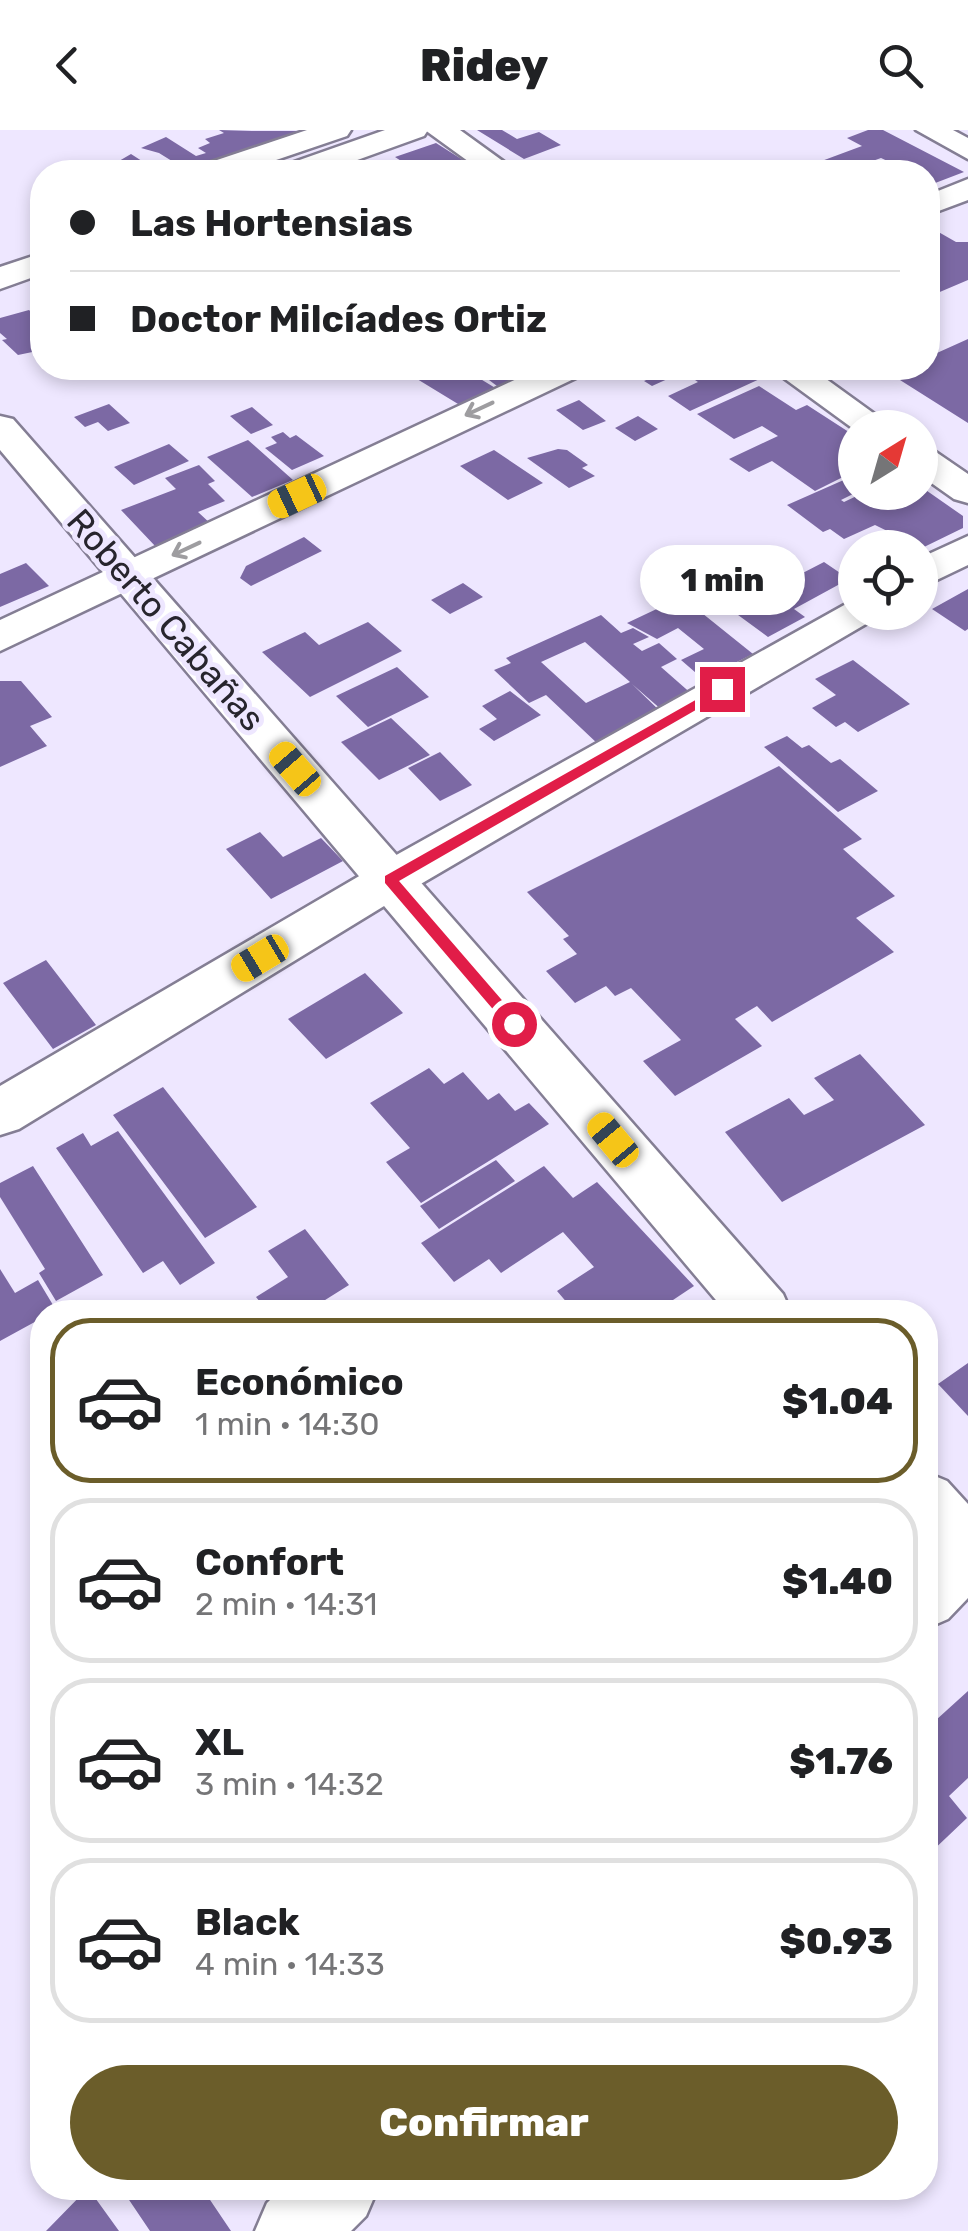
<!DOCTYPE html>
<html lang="es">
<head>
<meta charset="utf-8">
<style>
	:root { --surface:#fff; --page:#f2f2f2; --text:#202124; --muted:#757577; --line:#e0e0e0; --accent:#6b5d2a }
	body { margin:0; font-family:Rubik,sans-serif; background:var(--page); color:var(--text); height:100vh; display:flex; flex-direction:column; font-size:38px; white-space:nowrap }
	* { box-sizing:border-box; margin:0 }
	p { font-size:32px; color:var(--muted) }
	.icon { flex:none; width:55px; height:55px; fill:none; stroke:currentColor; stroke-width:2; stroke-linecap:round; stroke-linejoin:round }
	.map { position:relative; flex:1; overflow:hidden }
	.drawer { position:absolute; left:30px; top:1170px; width:908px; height:900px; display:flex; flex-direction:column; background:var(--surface); border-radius:40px; box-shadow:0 5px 15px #0003 }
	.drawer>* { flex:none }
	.banner { position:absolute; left:30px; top:30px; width:910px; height:220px; border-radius:40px; box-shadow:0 5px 15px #0003; display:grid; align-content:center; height:220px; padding:0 40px; background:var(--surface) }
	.needle { width:65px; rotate:37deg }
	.tools { position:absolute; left:838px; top:280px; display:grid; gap:20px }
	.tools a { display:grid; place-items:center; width:100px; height:100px; border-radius:50%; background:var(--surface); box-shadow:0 5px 15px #0003; font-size:50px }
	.end { position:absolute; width:45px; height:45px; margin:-22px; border:12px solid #e11d48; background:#fff; box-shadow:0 0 0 5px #fff }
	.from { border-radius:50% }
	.bubble { position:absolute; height:70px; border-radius:35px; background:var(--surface); box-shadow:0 5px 15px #0003; font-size:32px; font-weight:800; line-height:70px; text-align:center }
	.car { position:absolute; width:30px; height:60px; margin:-30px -15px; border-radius:12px; box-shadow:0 0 8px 2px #0007; background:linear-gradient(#f5c518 24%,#345 0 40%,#f5c518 0 76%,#345 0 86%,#f5c518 0) }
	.banner b { display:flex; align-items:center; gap:35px; height:95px; font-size:38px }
	.banner b+b { border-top:2px solid var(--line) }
	.banner i { width:25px; height:25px; background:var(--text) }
	ul { padding:18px 0 0; list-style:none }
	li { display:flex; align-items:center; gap:30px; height:165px; margin:0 20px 15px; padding:0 20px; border:5px solid var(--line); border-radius:40px }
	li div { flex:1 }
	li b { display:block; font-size:38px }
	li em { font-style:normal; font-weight:800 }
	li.current { border-color:var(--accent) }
	li>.icon { width:90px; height:90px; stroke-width:1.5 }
	.cta { display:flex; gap:20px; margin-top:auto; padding:20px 40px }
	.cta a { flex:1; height:115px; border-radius:60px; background:var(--accent); color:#fff; font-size:40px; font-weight:800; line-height:115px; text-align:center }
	header { display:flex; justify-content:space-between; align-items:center; height:130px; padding:0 40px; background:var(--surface); font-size:45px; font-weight:800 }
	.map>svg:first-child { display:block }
	.building { fill:#7c69a4; fill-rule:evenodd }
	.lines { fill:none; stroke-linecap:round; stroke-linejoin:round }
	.street-casing { stroke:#847e94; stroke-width:5 }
	.secondary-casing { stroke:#847e94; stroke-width:5 }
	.street { fill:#fff; fill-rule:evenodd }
	.secondary { fill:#fff; fill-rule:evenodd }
	.oneway { stroke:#9e9da0 }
	.route { fill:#e11d48 }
	.labels { text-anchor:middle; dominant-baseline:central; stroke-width:10; stroke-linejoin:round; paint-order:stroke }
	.street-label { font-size:35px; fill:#27252d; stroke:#eee7ff }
</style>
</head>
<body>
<header><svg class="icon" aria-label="back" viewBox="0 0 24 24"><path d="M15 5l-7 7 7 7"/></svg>Ridey<svg class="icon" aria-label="search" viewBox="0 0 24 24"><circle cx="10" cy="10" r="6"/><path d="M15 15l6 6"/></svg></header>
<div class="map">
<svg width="968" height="2101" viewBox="0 0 968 2101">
	<rect width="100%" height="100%" fill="#eee7ff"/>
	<path class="building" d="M219 0 252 1H303L188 41 159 23 141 18 166 7 196 26 206 23 198 18 210 13 205 9 224 3Z
		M477 0H502L517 9 539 2 561 15 524 29Z
		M868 0H883L964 42 930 55 928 42H878L896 35 881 28 842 42H792L862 16 847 8Z
		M436 13 466 32 437 42H418L395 27Z
		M131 24 159 42H115L107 38Z
		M928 96 956 112H968V150L928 167Z
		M29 180 42 192V220L18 225 2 210 7 209 0 203V188Z
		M968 209V293L881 238H928V227Z
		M399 238H440L457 248 469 242 497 259 463 277Z
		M473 238H519L510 241 523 249 501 259Z
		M642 238H766L773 243 690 281 668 266 698 252 683 242 652 256 644 251 655 246Z
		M759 256 796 280 807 275 855 306V341L815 361 772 331 749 342 729 329 778 306 762 296 734 309 697 284Z
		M579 270 606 291 583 300 556 280Z
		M109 274 130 293 108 301 98 292 85 297 74 287Z
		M252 277 273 295 251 304 230 286Z
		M638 286 658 299 635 311 615 298Z
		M283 302 290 308 296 305 324 326 292 340 265 318 277 313 271 307Z
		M248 310 293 350 252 367 207 327Z
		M169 314 189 331 134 355 114 337Z
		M558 319 567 320 588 335 582 338 595 346 569 358 527 328Z
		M494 320 543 353 508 370 460 336Z
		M199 335 215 351 208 354 225 371 198 382 212 395 156 417 121 380 176 359 165 348Z
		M855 345V363L841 370 844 372 865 362H920V356L963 386V398L922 418 875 395 844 409 830 399 823 402 787 375Z
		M304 407 322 421 251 456 240 448 246 436Z
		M748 415 795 447 824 432 849 449 794 479 805 487 768 507 693 452 730 433 722 428Z
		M26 433 49 456 0 477V444Z
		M463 453 483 467 450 484 431 470Z
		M968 459V499L965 501 932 479Z
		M682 467 753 524 703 549 681 530 704 519 678 498 657 509 627 493Z
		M601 485 621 503 633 498 649 507 633 514 642 521 659 513 677 529 661 537 694 566 663 581 632 554 663 584 599 615 546 565 529 573 494 540 511 533 506 528ZM585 512 630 552 586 573 541 532Z
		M368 492 402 521 310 567 262 522 305 502 319 515Z
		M853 530 910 574 858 602 845 592 836 597 812 578 836 565 815 549Z
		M397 537 429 567 368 597 336 566Z
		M0 551H21L52 587 30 596 47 616 0 637Z
		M510 561 541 585 494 611 479 599 497 589 482 576Z
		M391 588 430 625 379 650 341 612Z
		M787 606 802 618 809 615 831 633 840 629 878 661 838 682 764 617Z
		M440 622 472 655 440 671 408 638Z
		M779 636 862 709 843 719 895 766 856 788 894 822 772 892 757 876 735 889 762 916 675 966 643 931 681 910 631 858 615 866 606 856 575 873 546 841 577 824 563 809 569 806 527 762Z
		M260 702 283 727 321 708 343 731 271 769 226 719Z
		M46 830 96 895 53 919 3 853Z
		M365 843 403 883 326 929 288 889Z
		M860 924 925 995 782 1072 725 1002 789 968 804 985 834 970 814 948Z
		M429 938 444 954 463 942 488 970 499 963 515 981 529 973 549 994 421 1073 386 1032 410 1018 370 973Z
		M163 957 257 1077 205 1108 113 985Z
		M118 1001 215 1133 180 1155 163 1131 143 1143 56 1018 83 1003 91 1016Z
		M496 1030 515 1051 439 1099 420 1076Z
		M33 1036 103 1145 56 1171 39 1143 45 1139 0 1067V1053Z
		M544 1036 573 1068 597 1052 694 1156 655 1182H575L557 1161 594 1137 563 1102 501 1143 489 1129 454 1152 421 1113Z
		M305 1099 349 1155 306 1182H268L256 1167 288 1147 268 1121Z
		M0 1139 15 1163 38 1150 56 1180 42 1182V1188L0 1211Z
		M968 1233V1286L938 1254Z
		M968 1561V1648L949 1666 967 1688 927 1726 925 1600Z
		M88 2058 119 2101H46Z
		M121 2058H202L231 2101H150Z"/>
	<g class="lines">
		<g class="street-casing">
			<path id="street" d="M425 0H460L518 42H483Z
				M916 0H953L968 8V29Z
				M968 49V70L928 85V65Z
				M540 238H585L580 246 0 521V490Z
				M770 238H811L894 298 855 300Z
				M920 317 933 320 968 344V373L954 369 920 345Z
				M968 406V435L920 458V428Z
				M855 469V482H876L871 491 407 762 19 999 0 1005V956L373 738Z
				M968 1390V1468L948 1489 925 1499V1420L945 1400Z
				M282 2058H378L366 2086 351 2101H255L267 2073Z"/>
		</g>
		<g class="secondary-casing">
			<path id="secondary" d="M307 0H351L347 6 241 42H198L202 35Z
				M385 0H428L424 6 324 42 287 40 291 33Z
				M42 123V144L0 159V137Z
				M0 286 13 289 783 1164 791 1182H726L0 320Z
				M925 1342 947 1351 968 1374V1454C912 1431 925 1393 925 1342Z"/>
		</g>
		<use href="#street" class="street"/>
		<use href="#secondary" class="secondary"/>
	</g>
	<defs><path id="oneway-shaft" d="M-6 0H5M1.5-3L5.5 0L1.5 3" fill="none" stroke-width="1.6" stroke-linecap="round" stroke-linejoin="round" transform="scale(2.5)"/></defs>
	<g class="oneway">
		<use href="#oneway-shaft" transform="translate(479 279) rotate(155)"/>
		<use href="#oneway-shaft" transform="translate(186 419) rotate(155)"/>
	</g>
	<path class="route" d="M722 555 727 562 399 751 519 890V898H509L385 753V746Z"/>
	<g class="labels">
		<g class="street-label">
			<text transform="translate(166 490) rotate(49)">Roberto Cabañas</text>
		</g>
	</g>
</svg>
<div class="tools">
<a><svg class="needle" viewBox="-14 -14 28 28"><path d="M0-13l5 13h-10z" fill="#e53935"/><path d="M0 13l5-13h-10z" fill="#757577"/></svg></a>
<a><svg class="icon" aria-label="locate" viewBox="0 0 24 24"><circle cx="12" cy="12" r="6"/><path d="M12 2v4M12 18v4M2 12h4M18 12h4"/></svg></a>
</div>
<i class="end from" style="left:514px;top:894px"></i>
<i class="end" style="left:722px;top:559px"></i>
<div class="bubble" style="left:640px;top:415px;width:165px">1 min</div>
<i class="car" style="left:297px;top:366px;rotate:245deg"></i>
<i class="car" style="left:295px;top:639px;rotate:319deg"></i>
<i class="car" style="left:260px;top:828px;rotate:239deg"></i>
<i class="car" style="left:613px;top:1010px;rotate:320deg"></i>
<div class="banner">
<b><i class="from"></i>Las Hortensias</b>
<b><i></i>Doctor Milcíades Ortiz</b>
</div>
<section class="drawer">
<ul>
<li class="current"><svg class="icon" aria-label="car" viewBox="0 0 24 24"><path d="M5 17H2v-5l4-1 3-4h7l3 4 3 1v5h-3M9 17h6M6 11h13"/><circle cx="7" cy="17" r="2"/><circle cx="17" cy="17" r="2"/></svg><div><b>Económico</b><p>1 min · 14:30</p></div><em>$1.04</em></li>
<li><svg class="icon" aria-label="car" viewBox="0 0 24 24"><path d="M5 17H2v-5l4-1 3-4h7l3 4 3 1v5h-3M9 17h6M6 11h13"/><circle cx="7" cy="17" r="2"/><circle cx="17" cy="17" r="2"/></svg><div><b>Confort</b><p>2 min · 14:31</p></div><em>$1.40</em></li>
<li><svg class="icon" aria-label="car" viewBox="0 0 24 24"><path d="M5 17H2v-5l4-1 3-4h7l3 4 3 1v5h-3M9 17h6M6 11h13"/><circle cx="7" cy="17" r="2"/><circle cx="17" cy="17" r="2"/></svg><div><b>XL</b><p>3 min · 14:32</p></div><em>$1.76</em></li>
<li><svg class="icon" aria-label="car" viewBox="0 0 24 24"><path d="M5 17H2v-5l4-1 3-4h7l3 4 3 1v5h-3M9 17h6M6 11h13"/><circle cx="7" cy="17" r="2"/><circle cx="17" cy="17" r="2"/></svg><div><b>Black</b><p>4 min · 14:33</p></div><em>$0.93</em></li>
</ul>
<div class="cta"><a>Confirmar</a></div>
</section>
</div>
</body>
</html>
